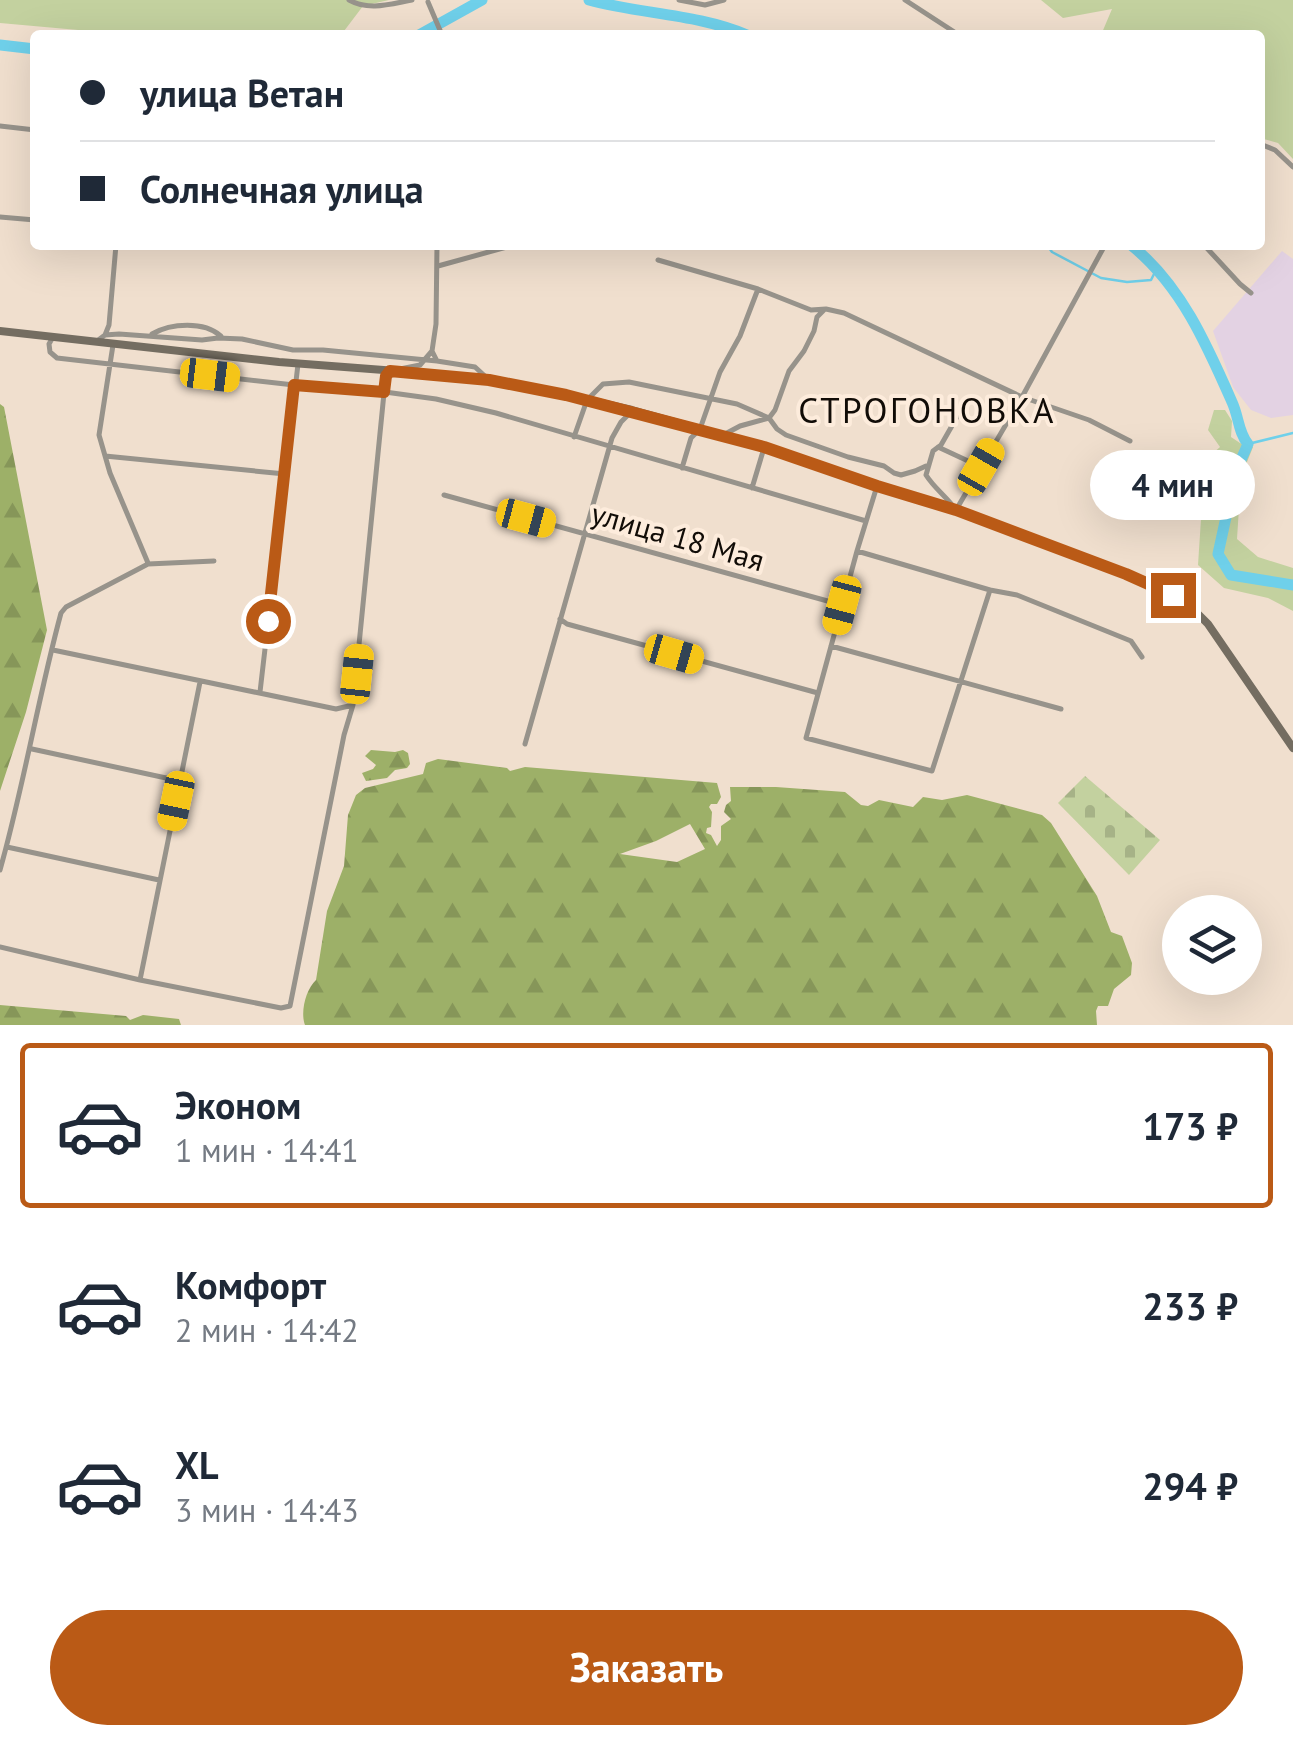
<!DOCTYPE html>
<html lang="ru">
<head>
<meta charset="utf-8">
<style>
	:root { --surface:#fff; --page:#f2f2f3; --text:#1f2937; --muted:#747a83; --line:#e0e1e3; --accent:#ba5a16 }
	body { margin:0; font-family:"PT Sans",sans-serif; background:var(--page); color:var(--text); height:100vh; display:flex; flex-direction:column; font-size:38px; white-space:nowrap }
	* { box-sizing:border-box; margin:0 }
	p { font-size:32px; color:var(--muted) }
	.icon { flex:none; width:55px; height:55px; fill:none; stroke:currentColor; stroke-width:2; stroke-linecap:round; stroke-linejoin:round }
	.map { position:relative; height:1025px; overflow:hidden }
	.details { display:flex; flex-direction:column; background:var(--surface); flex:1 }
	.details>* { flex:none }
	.top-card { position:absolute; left:30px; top:30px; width:1235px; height:220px; border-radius:10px; box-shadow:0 10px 40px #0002; display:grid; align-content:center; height:220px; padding:0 50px; background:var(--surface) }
	.controls { position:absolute; left:1162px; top:895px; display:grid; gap:20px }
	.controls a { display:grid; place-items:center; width:100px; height:100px; border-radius:50%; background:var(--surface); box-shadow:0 10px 40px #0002; font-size:50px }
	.end { position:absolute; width:45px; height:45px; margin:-22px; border:12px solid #ba5a16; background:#fff; box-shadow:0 0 0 5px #fff }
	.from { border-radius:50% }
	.bubble { position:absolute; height:70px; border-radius:35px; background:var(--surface); box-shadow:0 10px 40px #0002; font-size:32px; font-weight:700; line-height:70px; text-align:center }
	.car { position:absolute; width:30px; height:60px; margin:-30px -15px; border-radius:12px; box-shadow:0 0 8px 2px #0007; background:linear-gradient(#f5c518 24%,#345 0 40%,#f5c518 0 76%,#345 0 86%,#f5c518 0) }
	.top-card b { display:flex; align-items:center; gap:35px; height:95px; font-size:38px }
	.top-card b+b { border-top:2px solid var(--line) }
	.top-card i { width:25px; height:25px; background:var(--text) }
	ul { padding:18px 0 0; list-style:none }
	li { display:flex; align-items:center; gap:30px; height:165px; margin:0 20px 15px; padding:0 30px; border:5px solid transparent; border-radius:10px }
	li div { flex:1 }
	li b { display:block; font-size:38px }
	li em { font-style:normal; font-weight:700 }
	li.active { border-color:var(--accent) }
	li>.icon { width:90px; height:90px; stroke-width:1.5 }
	.cta { display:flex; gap:20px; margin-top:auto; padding:20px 50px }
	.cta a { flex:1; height:115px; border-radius:60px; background:var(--accent); color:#fff; font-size:40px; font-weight:700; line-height:115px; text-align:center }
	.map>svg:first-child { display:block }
	.education { fill:#e3d2e3 }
	.grass { fill:#c3d19f }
	.forest { fill:url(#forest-firs); fill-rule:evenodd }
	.cemetery { fill:url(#cemetery-stones) }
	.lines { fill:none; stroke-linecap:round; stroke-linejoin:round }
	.stream { stroke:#6fd0ea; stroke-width:2.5 }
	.river { stroke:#6fd0ea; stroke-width:11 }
	.street { stroke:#97938b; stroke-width:5 }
	.secondary { stroke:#746d61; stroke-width:8 }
	.route { stroke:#ba5a16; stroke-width:12 }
	.labels { text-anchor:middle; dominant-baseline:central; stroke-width:8; stroke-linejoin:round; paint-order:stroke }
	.street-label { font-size:30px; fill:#110c07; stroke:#fdecdc }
	.quarter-label { font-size:35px; letter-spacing:2.5px; fill:#110c07; stroke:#fdecdc }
</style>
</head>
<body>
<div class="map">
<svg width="1293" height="1025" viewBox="0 0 1293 1025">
	<defs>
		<pattern id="forest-firs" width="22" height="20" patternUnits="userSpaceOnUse" patternTransform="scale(2.5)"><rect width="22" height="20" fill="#9db068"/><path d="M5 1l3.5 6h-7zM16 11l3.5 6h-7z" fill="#869659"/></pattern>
		<pattern id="cemetery-stones" width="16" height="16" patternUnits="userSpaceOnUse" patternTransform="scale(2.5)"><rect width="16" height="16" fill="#c3d19f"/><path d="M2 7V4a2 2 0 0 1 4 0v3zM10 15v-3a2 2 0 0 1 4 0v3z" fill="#a6b287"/></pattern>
	</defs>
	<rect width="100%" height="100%" fill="#f0dfce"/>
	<path class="education" d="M1282 251 1293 259V415L1271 418 1251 410 1233 387 1213 331Z"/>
	<path class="grass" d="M0 0H389L363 6 341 35H134L0 23Z
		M1041 0H1293V159L1278 143 1260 138V35H1101L1112 9 1063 18Z
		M1214 410H1225L1232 421 1231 437 1240 443 1253 447 1241 477 1237 539 1258 557 1293 568V611L1268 598 1224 588 1198 565 1202 504 1194 481 1202 463 1220 447 1208 430Z"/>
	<path class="forest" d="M0 404 4 407 47 630 26 712 0 791Z
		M371 750 395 752 403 750 408 753 410 764 407 768 395 770 387 778 366 781 362 773 373 769 376 765 365 756Z
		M438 759 507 768 510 771 525 767 717 783 721 797 717 804H711L709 807 712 812 711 827 707 828 706 833 711 835 717 846 721 840V826L731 819 724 812 726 805 731 801 730 787H776L845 792 861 805 868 806 879 800 913 807 923 797 942 800 967 795 1042 815 1051 823 1097 896 1111 932 1122 936 1132 963 1131 975 1114 989 1108 1006H1098L1096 1011 1097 1025H305C300 1012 306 989 316 980L327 911 344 866 348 815 356 795 365 788 423 774 426 763ZM690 824 705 849 677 862 620 854 656 841Z
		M0 1005 126 1016 130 1020 143 1015 179 1019 181 1025H0Z"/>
	<path class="cemetery" d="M1085 776 1160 840 1129 875 1058 803Z"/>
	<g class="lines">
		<path class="stream" d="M1047 245 1052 252 1101 278 1127 282 1151 280 1156 270
			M1248 444 1293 433"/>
		<path class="river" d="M589 0C640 14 698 14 747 35
			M419 35 482 0
			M0 45 35 49
			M1131 245C1181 285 1207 345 1232 402 1239 417 1238 432 1248 444L1236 471 1218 554 1231 575 1293 585"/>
		<path class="street" d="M349 0C369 11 390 4 412 0
			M679 0 705 5 724 0
			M905 0 959 35
			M428 2 442 35
			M0 126 35 130
			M1260 144 1275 150 1293 167
			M0 217 35 220
			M325 245 341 247 355 245
			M437 245 436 324 432 351 437 361 475 367 487 378
			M1204 245 1240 284 1251 293
			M658 260 758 289 811 310 826 309 844 313 1022 397 1089 420 1130 441
			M438 266 514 245
			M152 334C171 323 204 321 221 336
			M105 335 119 334 202 340 218 338 242 339 293 350H323L437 361
			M53 337 49 344 50 352 57 358 294 385 385 392 436 399 496 413 866 521
			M97 341 105 335 109 325 116 245
			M113 345 99 435 110 473 148 563
			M400 369 420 365 432 351
			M957 417 941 445 933 451 926 475C934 488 947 497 956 510L1022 397 1105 245
			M725 434 740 426 769 418 775 410 789 371 804 351 814 331 817 317 823 311
			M574 437 587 400 603 384 629 382 737 404 769 418 777 429 786 435 848 457 884 466 894 473 901 475 915 471 926 466
			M938 447 981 467
			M105 456 285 474
			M682 468 691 438 700 429 720 372 740 336 758 289
			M752 488 764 448
			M444 495 842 605
			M857 551 990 590 932 771 806 738 857 551 877 486
			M990 590 1017 595 1131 641 1142 657
			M560 619 567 624 818 693
			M831 646 1061 709
			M53 650 336 709 353 705
			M260 692 298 364
			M525 744 612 438 621 422 632 411
			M32 749 180 781
			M7 847 159 880
			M0 870C24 785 38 698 61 613L66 607 148 564 214 561
			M0 947 140 980 281 1008 290 1006 344 735 353 705 385 383 389 371
			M140 980 200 682"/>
		<path class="secondary" d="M0 331 279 362 436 374 489 380 566 395 632 410 764 447 877 486 956 510 1126 574 1173 595 1191 607 1208 624 1293 748"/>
	</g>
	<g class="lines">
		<path class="route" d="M268 621 294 385 384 392 386 376 390 371 489 380 566 395 764 447 877 486 956 510 1126 574 1173 595"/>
	</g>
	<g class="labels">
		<g class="street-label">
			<text transform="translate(678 536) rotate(16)">улица 18 Мая</text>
		</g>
		<g class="quarter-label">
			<text x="927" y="410">СТРОГОНОВКА</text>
		</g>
	</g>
</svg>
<div class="controls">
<a><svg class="icon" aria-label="layers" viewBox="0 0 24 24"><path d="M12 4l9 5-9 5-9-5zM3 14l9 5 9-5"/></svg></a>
</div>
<i class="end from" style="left:268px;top:621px"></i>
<i class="end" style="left:1173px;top:595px"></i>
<div class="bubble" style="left:1090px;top:450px;width:165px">4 мин</div>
<i class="car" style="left:210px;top:375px;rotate:97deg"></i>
<i class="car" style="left:981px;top:467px;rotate:30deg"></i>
<i class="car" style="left:526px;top:518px;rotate:105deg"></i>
<i class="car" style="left:842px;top:605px;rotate:195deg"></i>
<i class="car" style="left:674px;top:654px;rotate:106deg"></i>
<i class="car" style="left:357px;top:674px;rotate:6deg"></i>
<i class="car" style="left:176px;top:801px;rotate:192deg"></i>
<div class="top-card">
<b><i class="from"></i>улица Ветан</b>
<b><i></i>Солнечная улица</b>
</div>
</div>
<section class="details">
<ul>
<li class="active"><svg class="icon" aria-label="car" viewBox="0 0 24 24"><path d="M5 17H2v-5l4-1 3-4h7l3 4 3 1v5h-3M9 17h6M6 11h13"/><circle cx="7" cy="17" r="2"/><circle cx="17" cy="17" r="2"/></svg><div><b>Эконом</b><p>1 мин · 14:41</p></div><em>173 ₽</em></li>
<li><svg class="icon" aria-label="car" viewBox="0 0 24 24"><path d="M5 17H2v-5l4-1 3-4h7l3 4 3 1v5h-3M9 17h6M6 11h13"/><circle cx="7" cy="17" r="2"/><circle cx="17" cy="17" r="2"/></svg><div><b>Комфорт</b><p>2 мин · 14:42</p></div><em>233 ₽</em></li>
<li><svg class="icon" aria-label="car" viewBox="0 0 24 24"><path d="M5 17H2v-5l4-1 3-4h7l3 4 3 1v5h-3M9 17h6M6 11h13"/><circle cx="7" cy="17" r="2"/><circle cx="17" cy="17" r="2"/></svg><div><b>XL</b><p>3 мин · 14:43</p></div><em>294 ₽</em></li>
</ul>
<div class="cta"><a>Заказать</a></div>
</section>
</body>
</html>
